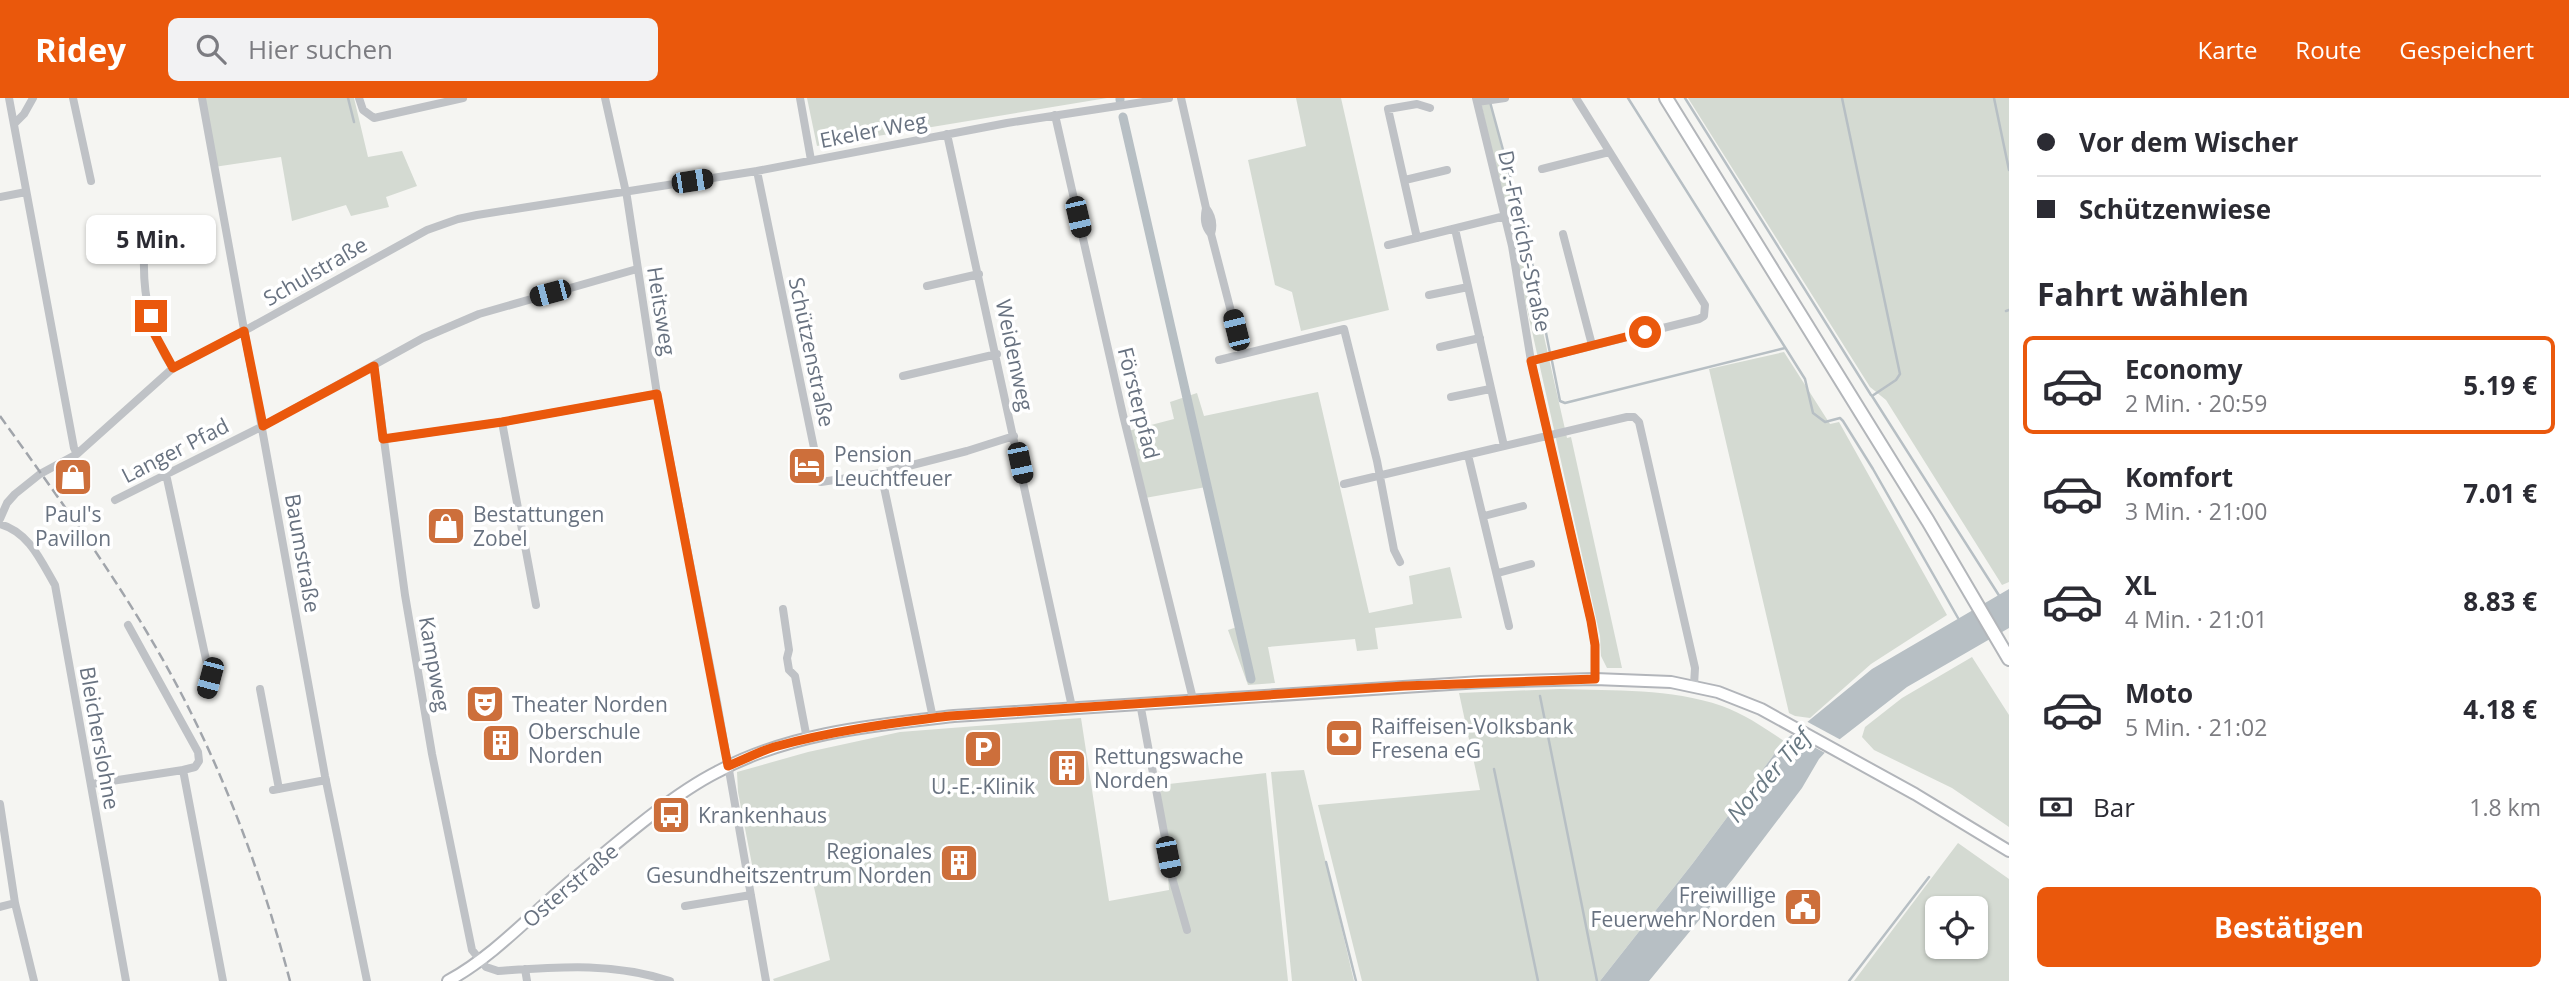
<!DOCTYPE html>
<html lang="de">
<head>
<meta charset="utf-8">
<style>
	:root { --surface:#fff; --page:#f2f2f3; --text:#2b2b33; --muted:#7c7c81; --line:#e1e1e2; --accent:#ea580c }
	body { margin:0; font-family:"Open Sans",sans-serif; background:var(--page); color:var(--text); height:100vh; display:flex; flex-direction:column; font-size:26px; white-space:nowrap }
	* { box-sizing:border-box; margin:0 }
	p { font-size:23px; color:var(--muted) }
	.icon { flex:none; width:38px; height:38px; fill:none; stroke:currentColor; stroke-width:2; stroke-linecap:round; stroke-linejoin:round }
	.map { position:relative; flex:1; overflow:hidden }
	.details { display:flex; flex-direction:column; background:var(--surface); width:560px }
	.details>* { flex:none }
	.banner { display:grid; align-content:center; height:154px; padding:0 28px; background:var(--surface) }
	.controls { position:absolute; left:1925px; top:798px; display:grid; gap:14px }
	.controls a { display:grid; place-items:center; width:63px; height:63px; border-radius:10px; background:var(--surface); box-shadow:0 2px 5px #0004; font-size:35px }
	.end { position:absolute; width:32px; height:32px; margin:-16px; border:9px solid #ea580c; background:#fff; box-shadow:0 0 0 4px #fff }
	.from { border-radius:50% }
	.bubble { position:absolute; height:49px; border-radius:10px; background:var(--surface); box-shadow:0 2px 5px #0004; font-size:23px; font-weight:700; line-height:49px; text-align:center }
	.car { position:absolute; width:21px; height:42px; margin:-21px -10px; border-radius:9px; box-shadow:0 0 5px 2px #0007; background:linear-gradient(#222 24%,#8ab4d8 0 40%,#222 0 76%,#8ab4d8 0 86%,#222 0) }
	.banner b { display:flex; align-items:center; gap:24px; height:66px; font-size:26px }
	.banner b+b { border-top:2px solid var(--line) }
	.banner i { width:18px; height:18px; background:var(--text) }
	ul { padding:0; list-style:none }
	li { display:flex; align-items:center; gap:21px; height:98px; margin:0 14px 10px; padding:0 14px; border:4px solid transparent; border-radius:10px }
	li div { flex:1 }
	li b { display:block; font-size:26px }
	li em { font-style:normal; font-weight:700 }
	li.current { border-color:var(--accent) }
	li>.icon { width:63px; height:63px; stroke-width:1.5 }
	h2 { padding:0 28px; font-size:32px; line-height:84px }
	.pay { display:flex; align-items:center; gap:18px; height:77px; padding:0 28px; font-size:26px }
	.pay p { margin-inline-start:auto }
	.cta { display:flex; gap:14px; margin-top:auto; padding:14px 28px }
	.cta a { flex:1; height:80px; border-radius:10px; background:var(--accent); color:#fff; font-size:28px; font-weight:700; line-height:80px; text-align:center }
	header { display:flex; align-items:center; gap:42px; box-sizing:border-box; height:98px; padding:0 35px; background:var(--accent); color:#fff }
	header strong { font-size:33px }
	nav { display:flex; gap:38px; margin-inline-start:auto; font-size:24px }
	.search { width:490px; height:63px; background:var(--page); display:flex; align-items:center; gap:18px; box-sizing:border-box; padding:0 24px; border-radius:10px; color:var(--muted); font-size:26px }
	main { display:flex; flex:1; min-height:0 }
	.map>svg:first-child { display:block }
	.green { fill:#d4dad2; fill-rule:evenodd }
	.water { fill:#b7bfc4 }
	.pier { fill:#f5f5f2 }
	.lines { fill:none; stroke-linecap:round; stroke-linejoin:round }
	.stream { stroke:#b7bfc4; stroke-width:2.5 }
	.canal { stroke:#b7bfc4; stroke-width:9 }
	.secondary-casing { stroke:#b2b5ba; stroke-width:14 }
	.primary-casing { stroke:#b3b6ba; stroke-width:16 }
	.street { stroke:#bfc2c6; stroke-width:8 }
	.secondary { stroke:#fff; stroke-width:10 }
	.primary { stroke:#fff; stroke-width:12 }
	.rail { stroke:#a1a5ab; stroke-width:2.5; stroke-dasharray:10 5; stroke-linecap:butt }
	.route { stroke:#ea580c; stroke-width:9 }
	.labels { text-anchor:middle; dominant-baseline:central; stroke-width:7; stroke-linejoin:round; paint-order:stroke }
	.street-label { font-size:21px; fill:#687280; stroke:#fff }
	.poi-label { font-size:21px; fill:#687280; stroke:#fff; text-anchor:start }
	.water-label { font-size:23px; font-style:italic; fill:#697983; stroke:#fff }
</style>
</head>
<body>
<header>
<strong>Ridey</strong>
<div class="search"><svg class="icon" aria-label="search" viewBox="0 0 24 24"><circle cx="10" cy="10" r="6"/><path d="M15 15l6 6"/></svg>Hier suchen</div>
<nav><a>Karte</a><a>Route</a><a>Gespeichert</a></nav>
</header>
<main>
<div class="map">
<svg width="2009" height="883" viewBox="0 0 2009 883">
	<rect width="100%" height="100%" fill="#f5f5f2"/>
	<path class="green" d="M205 0H354L368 59 402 53 417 88 386 99 389 109 351 118 346 107 292 123 281 59 214 69Z
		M807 0H1107L817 48Z
		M1296 0H1341L1389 212 1301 233 1292 194 1275 187 1248 62 1306 48Z
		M1480 0H1490L1567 340 1571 339 1622 570H1607L1601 558 1600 538Z
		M1688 0H2009V484L2002 487 1886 302 1870 289Z
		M1784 254 1830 326 1839 324 1947 517 1871 566 1810 620 1795 618 1789 615 1709 271Z
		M1318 294 1369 515 1413 506 1409 478 1450 469 1462 520 1375 530 1378 551 1357 553 1355 541 1268 549 1275 585 1248 587 1228 532 1240 528 1206 389 1145 400 1128 333 1174 321 1170 304 1197 295 1204 318Z
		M1972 559 2009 617V729L1952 690 1874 652 1862 639 1865 629 1902 600Z
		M1560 591C1615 593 1670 590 1722 608 1744 616 1765 630 1784 643L1693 765 1600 883H1362L1318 707 1480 692 1459 595Z
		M1081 620 1109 803 1169 792 1160 687 1266 675 1288 883H774L773 881 830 862 810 771 754 777 738 694 737 674 808 654 900 634Z
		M1304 672 1354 883H1292L1271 674Z
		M1958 745 2009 781V883H1854ZM1937 810H1976V849H1937Z"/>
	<path class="water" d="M2009 491V530L1907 589 1831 648 1819 661 1802 690 1733 781 1649 883H1600L1693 765 1784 643 1872 571Z"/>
	<path class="pier" d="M1804 622 1841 642 1827 656 1788 635Z"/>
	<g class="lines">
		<path class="stream" d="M348 0 354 24
			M1628 0 1805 281 1813 315 1825 324 1840 320 1843 323 1873 371 1958 520
			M1685 0 1871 297
			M1842 0 1900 276 1896 282 1872 298 2000 499
			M1994 0 2009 72
			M1490 4 1528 144 1550 255
			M2006 213 2009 212
			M1552 263 1560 303 1565 305 1785 250
			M1540 598 1597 883
			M1494 671 1538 883
			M1326 764 1356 883
			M1849 883 1929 779"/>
		<path class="canal" d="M1120 0V2
			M1123 19 1251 581"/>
		<g class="secondary-casing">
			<path id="secondary" d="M448 883C497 856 533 814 576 779 617 745 670 698 717 674 788 635 875 627 954 618L1481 584 1595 581 1671 584 1718 594 1761 611 1915 696 2009 753"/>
		</g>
		<g class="primary-casing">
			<path id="primary" d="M1666 0 1928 423 2009 561"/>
		</g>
		<path class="street" d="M9 0 74 350 77 356
			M73 0 91 83
			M202 0 325 678 367 883
			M359 0 363 12 374 20 463 0
			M605 0 627 99 657 296 717 604 766 883
			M800 0 811 62
			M1181 0 1206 110C1212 118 1214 126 1211 136
			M1476 0 1512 148 1531 263 1591 523 1595 547V581
			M1477 4 1505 0
			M1055 17 1123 317 1193 601
			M14 26 24 16 33 0
			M947 36 1072 609
			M1542 71 1609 54
			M757 73 821 384 881 375 933 620
			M1405 82 1447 72
			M0 99 26 94
			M1206 110C1204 120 1204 128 1211 136L1242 256
			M1455 131 1504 348
			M1563 136 1592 247
			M1417 140 1388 11 1417 6 1430 10
			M1388 147 1505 118
			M144 161C143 197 151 240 173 270
			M927 188 979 176
			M1429 197 1468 189
			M1440 249 1480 240
			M1219 262 1344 231 1377 363 1394 452 1400 464
			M1531 263 1699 221 1704 218 1705 207 1576 0
			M374 268 405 497 432 656 472 852 486 869 498 873C558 869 611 864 670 883
			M903 278 997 256
			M1451 299 1490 291
			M502 324 536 507
			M384 341 502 324 657 296
			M1468 357 1509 528
			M881 375 967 353 1014 338
			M166 376 210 580 206 594
			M1344 386 1627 319H1634L1639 324 1695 570 1694 587
			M115 402 263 328 423 240 479 216 637 171
			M1484 418 1523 408
			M0 421 7 405 15 396 40 376 77 356 173 270 244 233 427 132 458 121 477 117 757 73 1007 25 1169 0
			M0 426C29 434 41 463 55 487L126 883
			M1498 475 1531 466
			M783 511 789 552 787 560 789 572 795 578 807 641
			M128 527 198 654 199 663 195 669 183 672 223 883
			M260 591 279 691
			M1140 605 1173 783 1187 832
			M92 686 183 672
			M273 692 326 682
			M0 706 15 805 34 883
			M685 808 751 797
			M0 809 15 805
			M525 871 527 883"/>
		<use href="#secondary" class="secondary"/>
		<use href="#primary" class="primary"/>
		<path class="rail" d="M0 318C65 409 132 500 183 599 230 690 264 785 290 883"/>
	</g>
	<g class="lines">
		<path class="route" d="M151 218 155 237 173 270 244 233 263 328 374 268 383 341 502 324 657 296 728 668C743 662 758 654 774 649 831 633 891 625 950 618L1404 588 1595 581V547L1591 523 1531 263 1645 234"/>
	</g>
	<defs>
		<g id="hotel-square" transform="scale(2.0125)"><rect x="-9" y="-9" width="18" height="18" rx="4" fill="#cd6f3b" stroke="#fff"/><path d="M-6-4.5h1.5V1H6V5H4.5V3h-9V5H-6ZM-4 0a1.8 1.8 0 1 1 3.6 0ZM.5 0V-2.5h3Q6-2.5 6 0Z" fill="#fff"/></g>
		<g id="shop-square" transform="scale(2.0125)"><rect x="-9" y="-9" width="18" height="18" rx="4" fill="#cd6f3b" stroke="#fff"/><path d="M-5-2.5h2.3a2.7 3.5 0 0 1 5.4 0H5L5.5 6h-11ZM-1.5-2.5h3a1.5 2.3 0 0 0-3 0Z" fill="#fff"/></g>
		<g id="theatre-square" transform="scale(2.0125)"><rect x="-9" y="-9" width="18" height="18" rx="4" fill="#cd6f3b" stroke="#fff"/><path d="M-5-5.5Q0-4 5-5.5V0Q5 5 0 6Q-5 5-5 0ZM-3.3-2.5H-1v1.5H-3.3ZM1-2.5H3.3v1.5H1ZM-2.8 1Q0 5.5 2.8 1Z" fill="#fff"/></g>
		<g id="bank-square" transform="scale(2.0125)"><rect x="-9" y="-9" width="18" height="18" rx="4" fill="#cd6f3b" stroke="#fff"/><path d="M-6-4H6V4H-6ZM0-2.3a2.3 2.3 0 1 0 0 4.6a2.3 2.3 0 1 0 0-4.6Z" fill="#fff"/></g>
		<g id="building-square" transform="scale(2.0125)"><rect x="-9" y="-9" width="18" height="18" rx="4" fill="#cd6f3b" stroke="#fff"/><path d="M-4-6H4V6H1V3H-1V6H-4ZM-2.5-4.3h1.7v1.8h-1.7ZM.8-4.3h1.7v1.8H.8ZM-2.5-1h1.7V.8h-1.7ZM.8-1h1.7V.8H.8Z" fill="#fff"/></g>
		<g id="parking-square" transform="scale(2.0125)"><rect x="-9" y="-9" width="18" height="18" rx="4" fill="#cd6f3b" stroke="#fff"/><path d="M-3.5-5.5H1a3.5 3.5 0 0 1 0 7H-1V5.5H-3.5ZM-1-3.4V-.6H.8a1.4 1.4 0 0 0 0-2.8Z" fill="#fff"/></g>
		<g id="bus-square" transform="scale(2.0125)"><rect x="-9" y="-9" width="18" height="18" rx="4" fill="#cd6f3b" stroke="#fff"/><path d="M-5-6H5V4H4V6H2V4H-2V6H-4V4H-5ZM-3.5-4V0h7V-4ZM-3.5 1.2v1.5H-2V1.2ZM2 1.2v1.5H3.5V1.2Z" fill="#fff"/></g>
		<g id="civic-square" transform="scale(2.0125)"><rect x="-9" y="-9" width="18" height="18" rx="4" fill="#cd6f3b" stroke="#fff"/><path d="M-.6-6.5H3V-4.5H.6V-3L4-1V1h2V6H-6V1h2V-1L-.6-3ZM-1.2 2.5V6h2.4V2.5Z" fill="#fff"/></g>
	</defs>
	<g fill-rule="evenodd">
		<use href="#hotel-square" x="807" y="368"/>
		<use href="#shop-square" x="73" y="379"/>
		<use href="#shop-square" x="446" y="428"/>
		<use href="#theatre-square" x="485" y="606"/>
		<use href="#bank-square" x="1344" y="640"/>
		<use href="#building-square" x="501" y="645"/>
		<use href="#parking-square" x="983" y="651"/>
		<use href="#building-square" x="1067" y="670"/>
		<use href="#bus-square" x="671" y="717"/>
		<use href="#building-square" x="959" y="765"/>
		<use href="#civic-square" x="1803" y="809"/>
	</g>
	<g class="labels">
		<g class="street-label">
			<text transform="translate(873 32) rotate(-11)">Ekeler Weg</text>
			<text transform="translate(1525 143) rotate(78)">Dr.-Frerichs-Straße</text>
			<text transform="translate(315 173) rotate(-30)">Schulstraße</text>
			<text transform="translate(662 213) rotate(81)">Heitsweg</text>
			<text transform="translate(812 254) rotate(78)">Schützenstraße</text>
			<text transform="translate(1015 257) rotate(78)">Weidenweg</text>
			<text transform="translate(1139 305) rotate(76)">Försterpfad</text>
			<text transform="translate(175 352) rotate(-27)">Langer Pfad</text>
			<text transform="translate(303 455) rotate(80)">Baumstraße</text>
			<text transform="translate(435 566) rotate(80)">Kampweg</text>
			<text transform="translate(100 640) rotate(80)">Bleicherslohne</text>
			<text transform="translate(570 787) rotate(-40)">Osterstraße</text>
		</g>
		<g class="poi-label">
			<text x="834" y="356">Pension<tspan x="834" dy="24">Leuchtfeuer</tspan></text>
			<text x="73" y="416" text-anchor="middle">Paul's<tspan x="73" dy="24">Pavillon</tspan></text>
			<text x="473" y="416">Bestattungen<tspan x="473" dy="24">Zobel</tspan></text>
			<text x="512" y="606">Theater Norden</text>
			<text x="1371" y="628">Raiffeisen-Volksbank<tspan x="1371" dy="24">Fresena eG</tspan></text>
			<text x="528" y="633">Oberschule<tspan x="528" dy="24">Norden</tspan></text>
			<text x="1094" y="658">Rettungswache<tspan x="1094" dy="24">Norden</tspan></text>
			<text x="983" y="688" text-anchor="middle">U.-E.-Klinik</text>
			<text x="698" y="717">Krankenhaus</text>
			<text x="932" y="753" text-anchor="end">Regionales<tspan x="932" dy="24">Gesundheitszentrum Norden</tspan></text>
			<text x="1776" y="797" text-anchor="end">Freiwillige<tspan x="1776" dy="24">Feuerwehr Norden</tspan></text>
		</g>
		<g class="water-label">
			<text transform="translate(1768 677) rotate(-49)">Norder Tief</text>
		</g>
	</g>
</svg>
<div class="controls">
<a><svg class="icon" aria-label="locate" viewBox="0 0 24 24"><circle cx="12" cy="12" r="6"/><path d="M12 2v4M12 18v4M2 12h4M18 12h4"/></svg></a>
</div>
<i class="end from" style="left:1645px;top:234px"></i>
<i class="end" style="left:151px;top:218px"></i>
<div class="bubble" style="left:86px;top:117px;width:130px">5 Min.</div>
<i class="car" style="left:692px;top:83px;rotate:81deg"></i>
<i class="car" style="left:1078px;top:119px;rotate:167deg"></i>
<i class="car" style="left:550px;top:195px;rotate:255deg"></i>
<i class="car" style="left:1236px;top:232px;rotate:346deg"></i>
<i class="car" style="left:1020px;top:365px;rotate:168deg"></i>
<i class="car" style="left:210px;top:580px;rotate:195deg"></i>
<i class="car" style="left:1168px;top:759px;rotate:169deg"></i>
</div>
<section class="details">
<div class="banner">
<b><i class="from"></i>Vor dem Wischer</b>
<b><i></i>Schützenwiese</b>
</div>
<h2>Fahrt wählen</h2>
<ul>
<li class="current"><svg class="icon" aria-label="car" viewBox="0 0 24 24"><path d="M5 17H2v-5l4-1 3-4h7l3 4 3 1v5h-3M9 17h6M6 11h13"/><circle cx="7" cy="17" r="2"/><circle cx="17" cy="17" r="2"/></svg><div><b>Economy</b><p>2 Min. · 20:59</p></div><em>5.19 €</em></li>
<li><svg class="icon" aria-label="car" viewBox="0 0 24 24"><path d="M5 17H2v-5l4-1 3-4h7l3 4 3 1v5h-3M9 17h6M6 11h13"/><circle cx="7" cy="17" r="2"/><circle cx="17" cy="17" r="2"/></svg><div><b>Komfort</b><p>3 Min. · 21:00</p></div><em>7.01 €</em></li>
<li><svg class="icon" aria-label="car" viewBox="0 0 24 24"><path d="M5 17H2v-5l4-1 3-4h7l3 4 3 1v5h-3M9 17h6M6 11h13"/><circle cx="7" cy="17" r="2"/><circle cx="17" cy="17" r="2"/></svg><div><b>XL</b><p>4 Min. · 21:01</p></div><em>8.83 €</em></li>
<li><svg class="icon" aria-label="car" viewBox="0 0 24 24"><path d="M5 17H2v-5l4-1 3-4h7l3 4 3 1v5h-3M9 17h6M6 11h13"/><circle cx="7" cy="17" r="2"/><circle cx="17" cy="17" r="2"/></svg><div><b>Moto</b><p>5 Min. · 21:02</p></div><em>4.18 €</em></li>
</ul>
<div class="pay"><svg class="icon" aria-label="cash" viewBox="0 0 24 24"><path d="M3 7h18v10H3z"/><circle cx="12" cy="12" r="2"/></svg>Bar<p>1.8 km</p></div>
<div class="cta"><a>Bestätigen</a></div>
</section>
</main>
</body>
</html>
